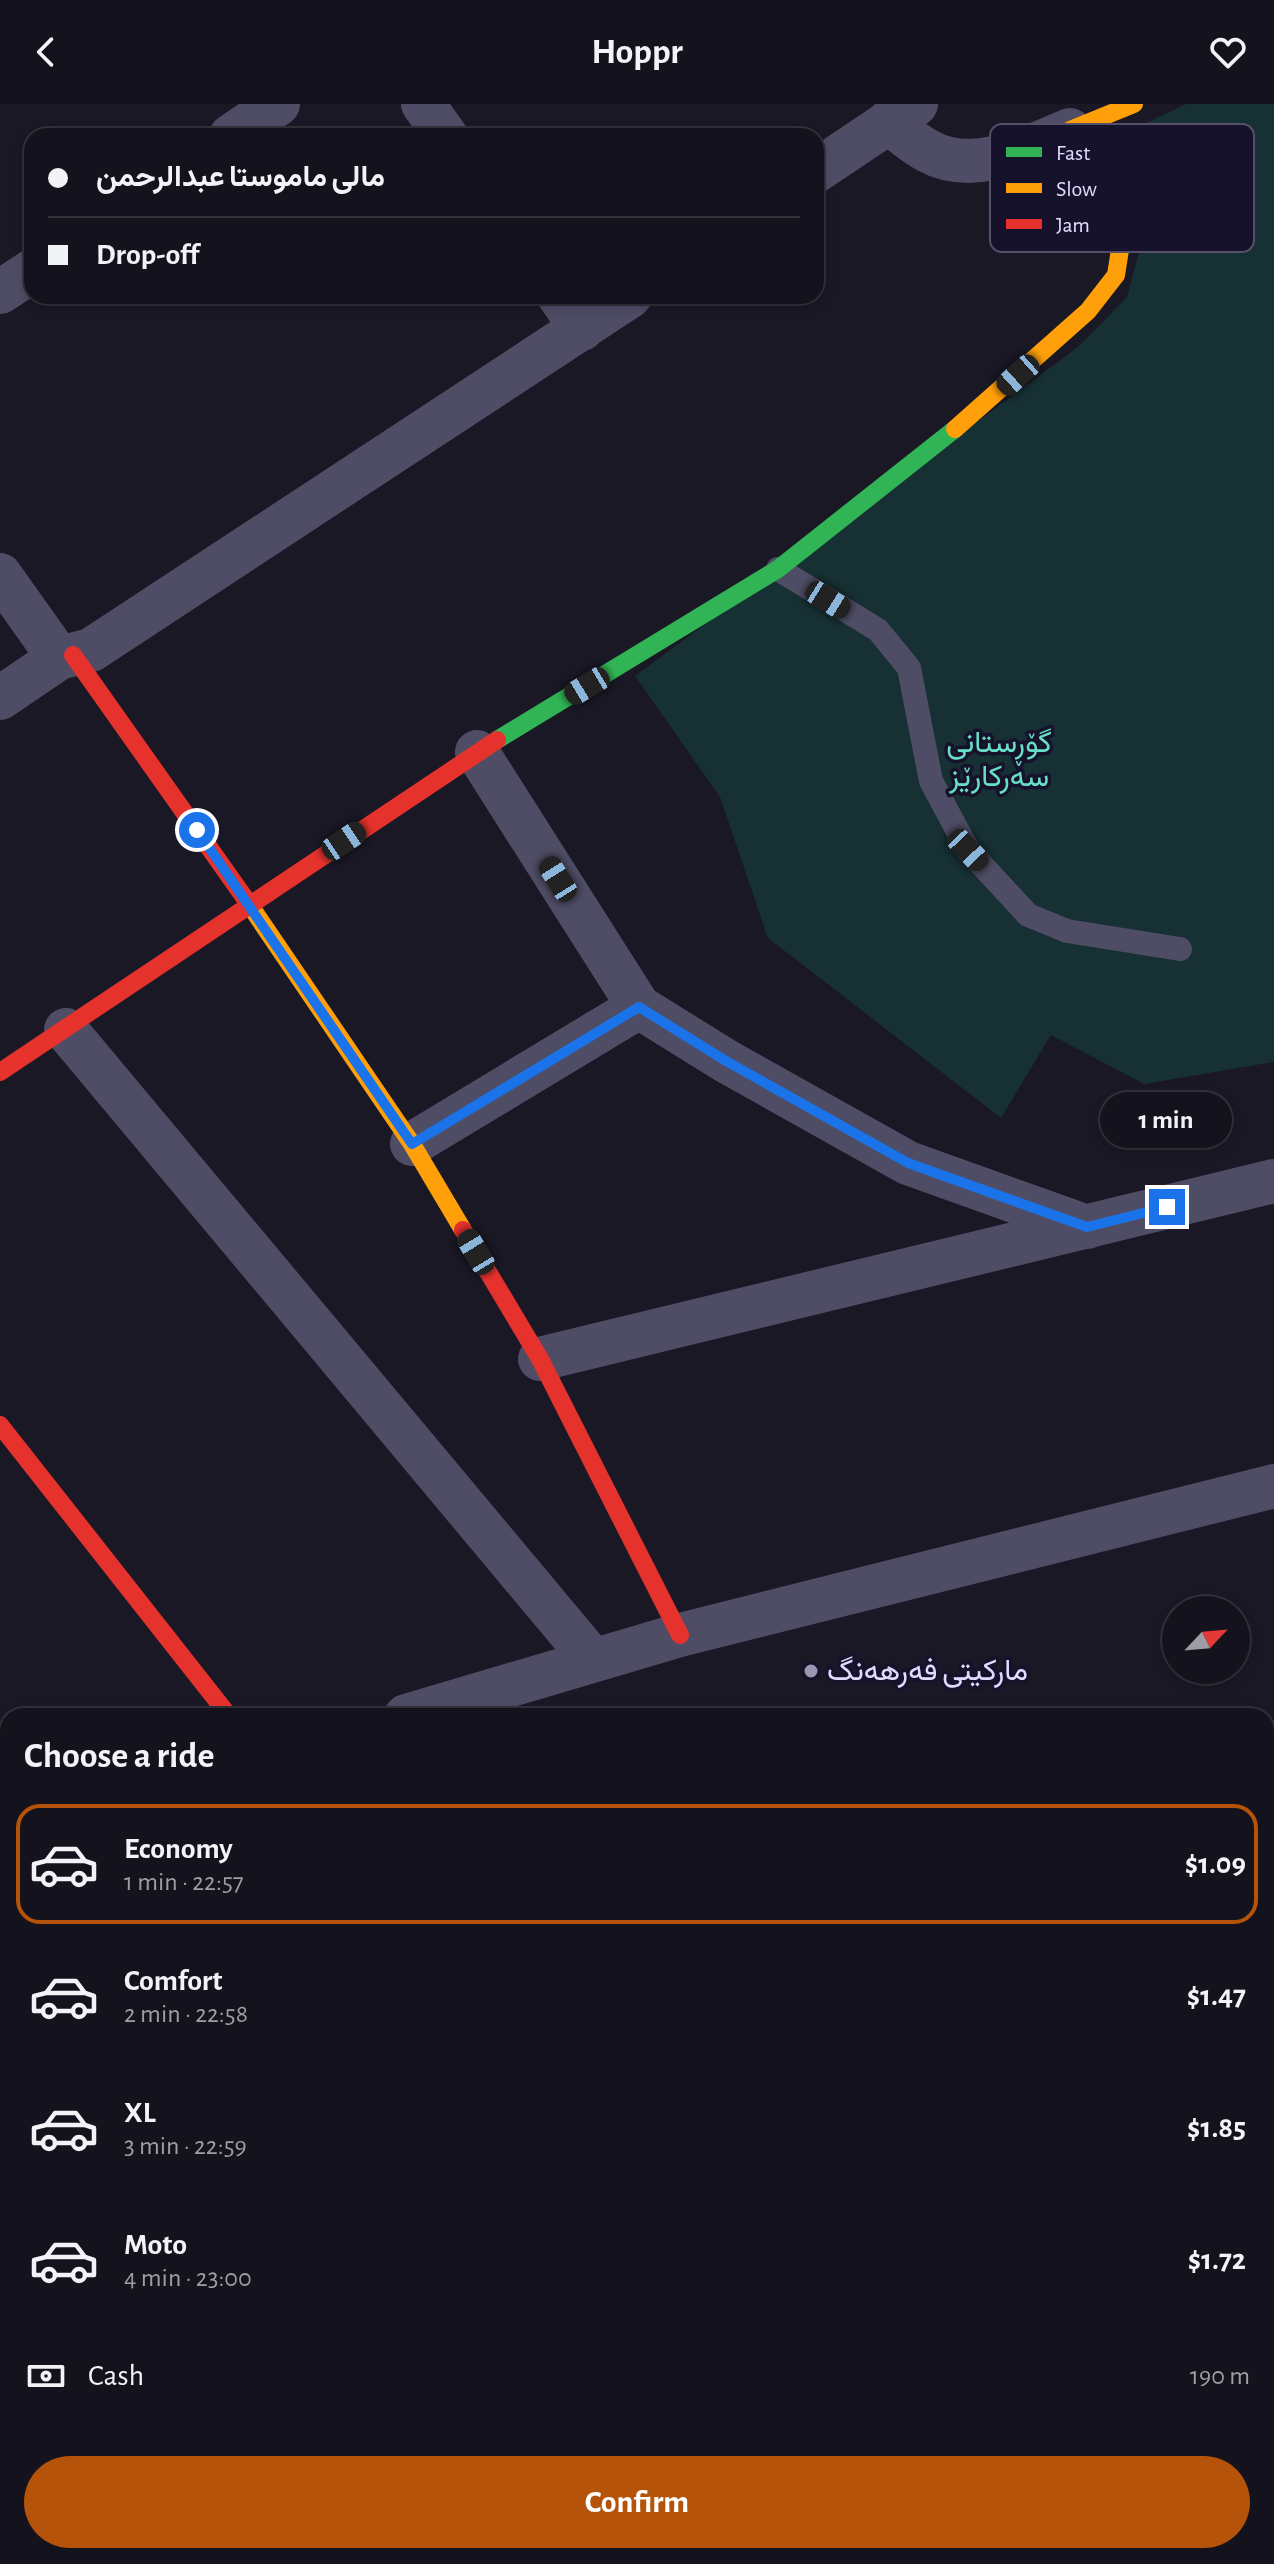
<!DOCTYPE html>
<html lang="en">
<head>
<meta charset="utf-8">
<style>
	:root { --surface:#14121c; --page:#1d1b25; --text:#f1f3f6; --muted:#9d9ea3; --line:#33323b; --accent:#b45309 }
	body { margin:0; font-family:"Alegreya Sans",Vazirmatn,sans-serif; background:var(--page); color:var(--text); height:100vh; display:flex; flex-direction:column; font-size:30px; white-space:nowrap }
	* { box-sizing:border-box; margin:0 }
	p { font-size:26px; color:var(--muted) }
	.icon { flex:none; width:44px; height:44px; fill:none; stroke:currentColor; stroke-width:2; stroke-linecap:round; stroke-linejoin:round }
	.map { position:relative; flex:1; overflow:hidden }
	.details { position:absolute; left:0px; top:1604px; width:1274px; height:856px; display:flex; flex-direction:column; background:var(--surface); border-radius:24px 24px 0 0; box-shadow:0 4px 12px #0003,0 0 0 2px var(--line) }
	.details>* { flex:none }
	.banner { position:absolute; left:24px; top:24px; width:800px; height:176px; border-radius:24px; box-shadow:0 4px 12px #0003,0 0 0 2px var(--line); display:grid; align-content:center; height:176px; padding:0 24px; background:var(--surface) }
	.needle { width:52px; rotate:64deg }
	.fabs { position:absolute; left:1162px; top:1492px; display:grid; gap:16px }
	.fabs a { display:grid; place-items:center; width:88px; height:88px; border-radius:50%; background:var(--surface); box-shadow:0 4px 12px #0003,0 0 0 2px var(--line); font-size:40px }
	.end { position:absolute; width:36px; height:36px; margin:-18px; border:10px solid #1a73e8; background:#fff; box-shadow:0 0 0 4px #fff }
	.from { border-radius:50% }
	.bubble { position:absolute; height:56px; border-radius:28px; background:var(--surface); box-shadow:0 4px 12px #0003,0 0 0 2px var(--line); font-size:26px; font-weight:700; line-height:56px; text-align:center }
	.car { position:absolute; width:24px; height:48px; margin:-24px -12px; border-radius:10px; box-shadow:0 0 6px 2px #0007; background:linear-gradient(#222 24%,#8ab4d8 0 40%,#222 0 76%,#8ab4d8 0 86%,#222 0) }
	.banner b { display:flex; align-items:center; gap:28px; height:76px; font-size:30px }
	.banner b+b { border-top:2px solid var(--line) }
	.banner i { width:20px; height:20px; background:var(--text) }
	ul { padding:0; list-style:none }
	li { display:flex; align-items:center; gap:24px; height:120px; margin:0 16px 12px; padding:0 8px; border:4px solid transparent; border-radius:24px }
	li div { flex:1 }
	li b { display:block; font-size:30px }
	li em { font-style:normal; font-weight:700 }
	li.selected { border-color:var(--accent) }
	li>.icon { width:72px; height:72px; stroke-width:1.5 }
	h2 { padding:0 24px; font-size:36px; line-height:96px }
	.pay { display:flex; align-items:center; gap:20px; height:88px; padding:0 24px; font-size:30px }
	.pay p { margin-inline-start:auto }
	.action { display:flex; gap:16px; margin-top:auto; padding:16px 24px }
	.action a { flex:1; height:92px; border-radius:48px; background:var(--accent); color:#fff; font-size:32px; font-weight:700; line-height:92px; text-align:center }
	header { display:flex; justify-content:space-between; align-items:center; height:104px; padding:0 24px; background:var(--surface); font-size:36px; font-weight:700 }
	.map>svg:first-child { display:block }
	.green { fill:#163033 }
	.building { fill:#393646; stroke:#474358; stroke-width:2 }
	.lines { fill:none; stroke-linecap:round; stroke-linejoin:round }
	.lane { stroke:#4f4d65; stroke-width:24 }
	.street { stroke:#4f4d65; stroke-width:44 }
	.fast { stroke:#30b455; stroke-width:18 }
	.slow { stroke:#ff9f0a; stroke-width:18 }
	.jam { stroke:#e5322d; stroke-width:18 }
	.route { stroke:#1a73e8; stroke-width:10 }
	.poi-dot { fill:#9b97b2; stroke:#17122b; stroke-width:3 }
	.labels { text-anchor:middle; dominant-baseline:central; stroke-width:7; stroke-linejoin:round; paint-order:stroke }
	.park-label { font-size:30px; fill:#67dfc5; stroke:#17122b }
	.poi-label { font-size:30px; fill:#e1dcfe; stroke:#17122b; text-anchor:start }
	.key { fill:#17122b; stroke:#544f6a; stroke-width:2 }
	.key-label { font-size:22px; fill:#e1dcfe }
</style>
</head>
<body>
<header><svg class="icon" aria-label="back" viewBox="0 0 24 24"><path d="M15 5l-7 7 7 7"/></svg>Hoppr<svg class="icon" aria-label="heart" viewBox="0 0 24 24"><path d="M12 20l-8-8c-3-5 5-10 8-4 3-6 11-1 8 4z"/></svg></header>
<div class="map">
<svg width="1274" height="2460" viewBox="0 0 1274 2460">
	<rect width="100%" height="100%" fill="#1a1825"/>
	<path class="green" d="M1186 0H1274V958L1144 980 1051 931 1001 1014 768 834 720 693 635 572 1078 243 1127 193 1146 122 1108 37Z"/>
	<path class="building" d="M1274 2078V2335L1266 2336V2079Z
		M1274 2371V2460H1192L1190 2452H1266V2373Z"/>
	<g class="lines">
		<path class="lane" d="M778 465 878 526 909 564 931 677 968 746 1028 811 1067 827 1180 845"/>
		<path class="street" d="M423 0 446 32
			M888 18C901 28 914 40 928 47 973 72 1027 44 1070 26
			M231 32 278 0
			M816 67 916 0
			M0 188 32 167
			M559 192 582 225
			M0 471 59 554
			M0 594 59 554 91 546 630 192
			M477 648 639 903 726 957 908 1059 1087 1123
			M66 926 592 1555
			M412 1040 639 903
			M540 1255 1274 1077
			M406 1612 680 1531 1274 1382
			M0 1664 8 1684
			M651 2452 655 2460"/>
		<path class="fast" d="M497 636 778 465 955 325
			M1266 1821 1274 1819"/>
		<path class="slow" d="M955 325 1088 207 1116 171 1123 127 1100 69 1070 26 1134 0
			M249 800 412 1040 463 1126
			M0 2148 8 2146
			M0 2252 8 2250"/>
		<path class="jam" d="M73 551 249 800
			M0 968 497 636
			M463 1126 540 1255 680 1531
			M0 1321 229 1612
			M1266 1924 1274 1922"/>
	</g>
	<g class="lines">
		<path class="route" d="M197 726 412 1040 639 903 726 957 908 1059 1087 1123 1167 1103"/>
	</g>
	<circle class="poi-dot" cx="811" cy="1567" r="8"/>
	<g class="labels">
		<g class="park-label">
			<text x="999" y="639">گۆڕستانی<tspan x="999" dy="34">سەرکارێز</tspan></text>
		</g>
		<g class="poi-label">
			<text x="827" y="1567">مارکیتی فەرهەنگ</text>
		</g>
	</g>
	<rect x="990" y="20" width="264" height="128" rx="12" class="key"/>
	<rect x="1006" y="43" width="36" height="10" fill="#30b455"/>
	<rect x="1006" y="79" width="36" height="10" fill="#ff9f0a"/>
	<rect x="1006" y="115" width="36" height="10" fill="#e5322d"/>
	<g class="key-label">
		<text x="1056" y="56">Fast</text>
		<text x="1056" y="92">Slow</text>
		<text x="1056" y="128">Jam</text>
	</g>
</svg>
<div class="fabs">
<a><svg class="needle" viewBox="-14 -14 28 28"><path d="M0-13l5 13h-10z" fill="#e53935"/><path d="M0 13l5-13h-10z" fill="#9d9ea3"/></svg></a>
</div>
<i class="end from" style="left:197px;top:726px"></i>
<i class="end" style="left:1167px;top:1103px"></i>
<div class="bubble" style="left:1100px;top:988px;width:132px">1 min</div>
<i class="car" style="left:1018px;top:271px;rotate:228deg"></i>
<i class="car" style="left:828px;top:496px;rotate:122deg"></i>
<i class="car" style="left:587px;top:582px;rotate:239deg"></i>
<i class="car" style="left:344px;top:737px;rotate:56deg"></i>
<i class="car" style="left:968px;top:746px;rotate:137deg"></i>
<i class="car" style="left:558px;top:775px;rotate:328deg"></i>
<i class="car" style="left:476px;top:1148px;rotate:329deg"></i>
<div class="banner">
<b><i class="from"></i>مالى ماموستا عبدالرحمن</b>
<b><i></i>Drop-off</b>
</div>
<section class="details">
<h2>Choose a ride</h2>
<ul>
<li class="selected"><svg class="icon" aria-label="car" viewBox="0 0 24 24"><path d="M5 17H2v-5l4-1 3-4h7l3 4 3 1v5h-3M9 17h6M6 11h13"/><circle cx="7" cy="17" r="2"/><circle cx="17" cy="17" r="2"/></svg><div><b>Economy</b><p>1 min · 22:57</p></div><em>$1.09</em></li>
<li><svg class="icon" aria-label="car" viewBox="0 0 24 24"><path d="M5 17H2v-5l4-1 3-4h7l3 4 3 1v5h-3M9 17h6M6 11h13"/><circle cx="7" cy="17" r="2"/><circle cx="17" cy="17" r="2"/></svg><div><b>Comfort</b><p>2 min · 22:58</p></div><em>$1.47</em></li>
<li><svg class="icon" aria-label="car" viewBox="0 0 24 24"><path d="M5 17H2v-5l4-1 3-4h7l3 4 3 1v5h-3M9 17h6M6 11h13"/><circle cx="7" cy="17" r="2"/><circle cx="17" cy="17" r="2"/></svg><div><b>XL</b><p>3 min · 22:59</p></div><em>$1.85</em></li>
<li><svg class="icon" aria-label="car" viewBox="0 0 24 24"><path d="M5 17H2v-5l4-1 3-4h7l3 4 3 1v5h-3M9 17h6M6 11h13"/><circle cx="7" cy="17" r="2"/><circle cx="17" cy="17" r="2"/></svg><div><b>Moto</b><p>4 min · 23:00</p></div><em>$1.72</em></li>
</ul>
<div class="pay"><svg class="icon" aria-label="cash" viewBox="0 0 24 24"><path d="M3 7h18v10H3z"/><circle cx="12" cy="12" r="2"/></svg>Cash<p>190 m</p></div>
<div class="action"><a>Confirm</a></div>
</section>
</div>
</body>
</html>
